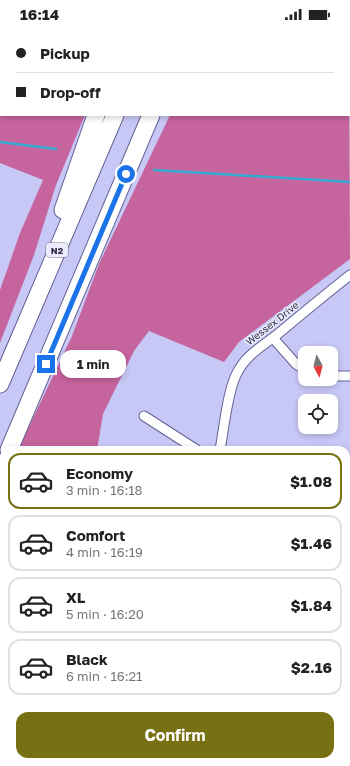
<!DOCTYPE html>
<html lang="en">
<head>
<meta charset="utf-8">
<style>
	:root { --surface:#fff; --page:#f6f6f6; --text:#222; --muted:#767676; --line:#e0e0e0; --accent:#787113 }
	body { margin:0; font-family:"Golos Text",sans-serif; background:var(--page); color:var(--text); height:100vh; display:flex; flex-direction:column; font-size:15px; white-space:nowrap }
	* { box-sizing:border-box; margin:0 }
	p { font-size:13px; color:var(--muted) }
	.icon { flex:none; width:22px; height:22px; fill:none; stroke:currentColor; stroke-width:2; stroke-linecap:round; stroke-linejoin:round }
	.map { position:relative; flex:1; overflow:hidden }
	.sheet { position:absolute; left:0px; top:418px; width:350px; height:320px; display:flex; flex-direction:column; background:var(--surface); border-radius:12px 12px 0 0; box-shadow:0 2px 6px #0003 }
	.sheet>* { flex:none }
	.guide { position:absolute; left:0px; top:0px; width:350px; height:88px; box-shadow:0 2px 6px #0003; display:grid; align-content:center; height:88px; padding:0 16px; background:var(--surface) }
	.needle { width:26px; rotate:173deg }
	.buttons { position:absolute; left:298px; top:318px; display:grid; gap:8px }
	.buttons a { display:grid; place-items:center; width:40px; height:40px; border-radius:8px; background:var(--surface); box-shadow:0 2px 6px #0003; font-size:20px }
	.end { position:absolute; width:18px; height:18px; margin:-9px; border:5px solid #1a73e8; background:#fff; box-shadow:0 0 0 2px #fff }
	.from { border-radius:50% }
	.bubble { position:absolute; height:28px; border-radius:12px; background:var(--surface); box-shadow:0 2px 6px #0003; font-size:13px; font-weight:700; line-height:28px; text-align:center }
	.guide b { display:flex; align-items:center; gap:14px; height:38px; font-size:15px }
	.guide b+b { border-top:1px solid var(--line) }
	.guide i { width:10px; height:10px; background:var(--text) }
	ul { padding:7px 0 0; list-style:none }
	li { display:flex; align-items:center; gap:12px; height:56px; margin:0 8px 6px; padding:0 8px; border:2px solid var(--line); border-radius:12px }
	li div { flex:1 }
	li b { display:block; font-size:15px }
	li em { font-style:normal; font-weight:700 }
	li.active { border-color:var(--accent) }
	li>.icon { width:36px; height:36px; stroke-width:1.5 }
	.cta { display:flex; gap:8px; margin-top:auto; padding:8px 16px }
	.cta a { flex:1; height:46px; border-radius:12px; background:var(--accent); color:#fff; font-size:16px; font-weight:700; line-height:46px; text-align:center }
	.status { display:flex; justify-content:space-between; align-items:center; height:28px; padding:0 20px; background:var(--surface); direction:ltr }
	.status svg { height:11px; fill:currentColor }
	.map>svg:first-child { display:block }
	.forest { fill:#c6649e }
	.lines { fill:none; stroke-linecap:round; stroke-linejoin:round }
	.stream { stroke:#37aad1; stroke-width:2.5 }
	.street-casing { stroke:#636195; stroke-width:11 }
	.highway-casing { stroke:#636195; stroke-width:19 }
	.path { stroke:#8d8cb2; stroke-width:1.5; stroke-dasharray:1 3; stroke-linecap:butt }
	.street { stroke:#fff; stroke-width:9 }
	.highway { stroke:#fff; stroke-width:17 }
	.path-bridge { stroke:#8d8cb2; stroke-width:1.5; stroke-dasharray:1 3; stroke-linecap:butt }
	.route { stroke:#1a73e8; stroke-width:5 }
	.labels { text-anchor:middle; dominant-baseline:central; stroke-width:3; stroke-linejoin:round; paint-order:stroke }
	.shield { fill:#ececfe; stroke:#6a6a80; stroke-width:1 }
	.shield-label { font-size:9px; font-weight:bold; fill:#33324a }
	.street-label { font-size:10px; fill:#33324a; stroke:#ececfe }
</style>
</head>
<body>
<div class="status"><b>16:14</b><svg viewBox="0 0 49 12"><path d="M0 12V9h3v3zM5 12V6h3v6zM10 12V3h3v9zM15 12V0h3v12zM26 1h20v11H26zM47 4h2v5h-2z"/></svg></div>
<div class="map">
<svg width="350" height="738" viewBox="0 0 350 738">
	<rect width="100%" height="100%" fill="#c8c8f7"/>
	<path class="forest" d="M349 31 350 231 239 314 224 334 149 303 134 323 103 386 97 422H18L72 308 99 236 170 87H349Z
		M0 72 1 87H85L56 157 34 227 0 315V262L20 205 43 152 0 135Z
		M4 451V501L0 512V460Z"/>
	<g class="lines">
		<path class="stream" d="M0 114 56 121
			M154 142 350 154"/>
		<g class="street-casing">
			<path id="street" d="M317 1V0
				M349 27H350
				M273 310 296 336 305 342
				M331 348H350
				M144 388 197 422
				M220 422C224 401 227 366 236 347 246 326 262 319 279 305 303 285 326 266 350 247
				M346 465 350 463
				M346 622 350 628
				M346 684 350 685
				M63 734 66 738
				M243 734 245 738"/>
		</g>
		<g class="highway-casing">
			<path id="highway" d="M125 1V0
				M151 1V0
				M187 1V0
				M200 1V0
				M63 182 96 87
				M0 356 115 87
				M9 422 151 87
				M0 443 4 434"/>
		</g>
		<path class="path" d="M35 738 42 734"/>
		<use href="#street" class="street"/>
		<use href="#highway" class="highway"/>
		<path class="path-bridge" d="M199 0 203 1"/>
	</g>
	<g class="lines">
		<path class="route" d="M46 336 126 146"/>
	</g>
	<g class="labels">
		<rect class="shield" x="46" y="215" width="22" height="14" rx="3"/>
		<g class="shield-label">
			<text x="57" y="222">N2</text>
		</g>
		<g class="street-label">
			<text transform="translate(272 295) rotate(-38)">Wessex Drive</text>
		</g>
	</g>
</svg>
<div class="buttons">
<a><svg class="needle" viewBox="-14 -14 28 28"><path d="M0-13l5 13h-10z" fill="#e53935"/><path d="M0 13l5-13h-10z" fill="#767676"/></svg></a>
<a><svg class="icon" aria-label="locate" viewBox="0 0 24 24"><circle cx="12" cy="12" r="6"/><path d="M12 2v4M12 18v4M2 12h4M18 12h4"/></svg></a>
</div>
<i class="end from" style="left:126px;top:146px"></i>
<i class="end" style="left:46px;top:336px"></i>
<div class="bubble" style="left:60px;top:322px;width:66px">1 min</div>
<div class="guide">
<b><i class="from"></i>Pickup</b>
<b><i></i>Drop-off</b>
</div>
<section class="sheet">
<ul>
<li class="active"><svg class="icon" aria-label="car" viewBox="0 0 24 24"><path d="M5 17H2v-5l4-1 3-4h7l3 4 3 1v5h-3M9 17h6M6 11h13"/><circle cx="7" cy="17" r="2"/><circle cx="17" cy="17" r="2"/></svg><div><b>Economy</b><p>3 min · 16:18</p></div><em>$1.08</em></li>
<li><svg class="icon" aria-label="car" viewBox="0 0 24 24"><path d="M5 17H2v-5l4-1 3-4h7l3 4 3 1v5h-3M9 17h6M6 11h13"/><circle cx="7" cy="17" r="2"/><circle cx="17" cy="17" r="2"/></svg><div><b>Comfort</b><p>4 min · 16:19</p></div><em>$1.46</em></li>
<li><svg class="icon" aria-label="car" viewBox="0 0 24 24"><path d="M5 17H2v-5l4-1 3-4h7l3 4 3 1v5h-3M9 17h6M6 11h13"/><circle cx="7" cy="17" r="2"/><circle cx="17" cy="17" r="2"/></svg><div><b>XL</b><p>5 min · 16:20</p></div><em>$1.84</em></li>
<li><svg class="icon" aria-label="car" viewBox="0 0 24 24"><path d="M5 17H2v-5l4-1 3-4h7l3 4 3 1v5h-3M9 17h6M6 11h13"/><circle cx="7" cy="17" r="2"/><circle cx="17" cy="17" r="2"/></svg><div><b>Black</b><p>6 min · 16:21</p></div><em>$2.16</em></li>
</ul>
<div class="cta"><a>Confirm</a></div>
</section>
</div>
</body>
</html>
